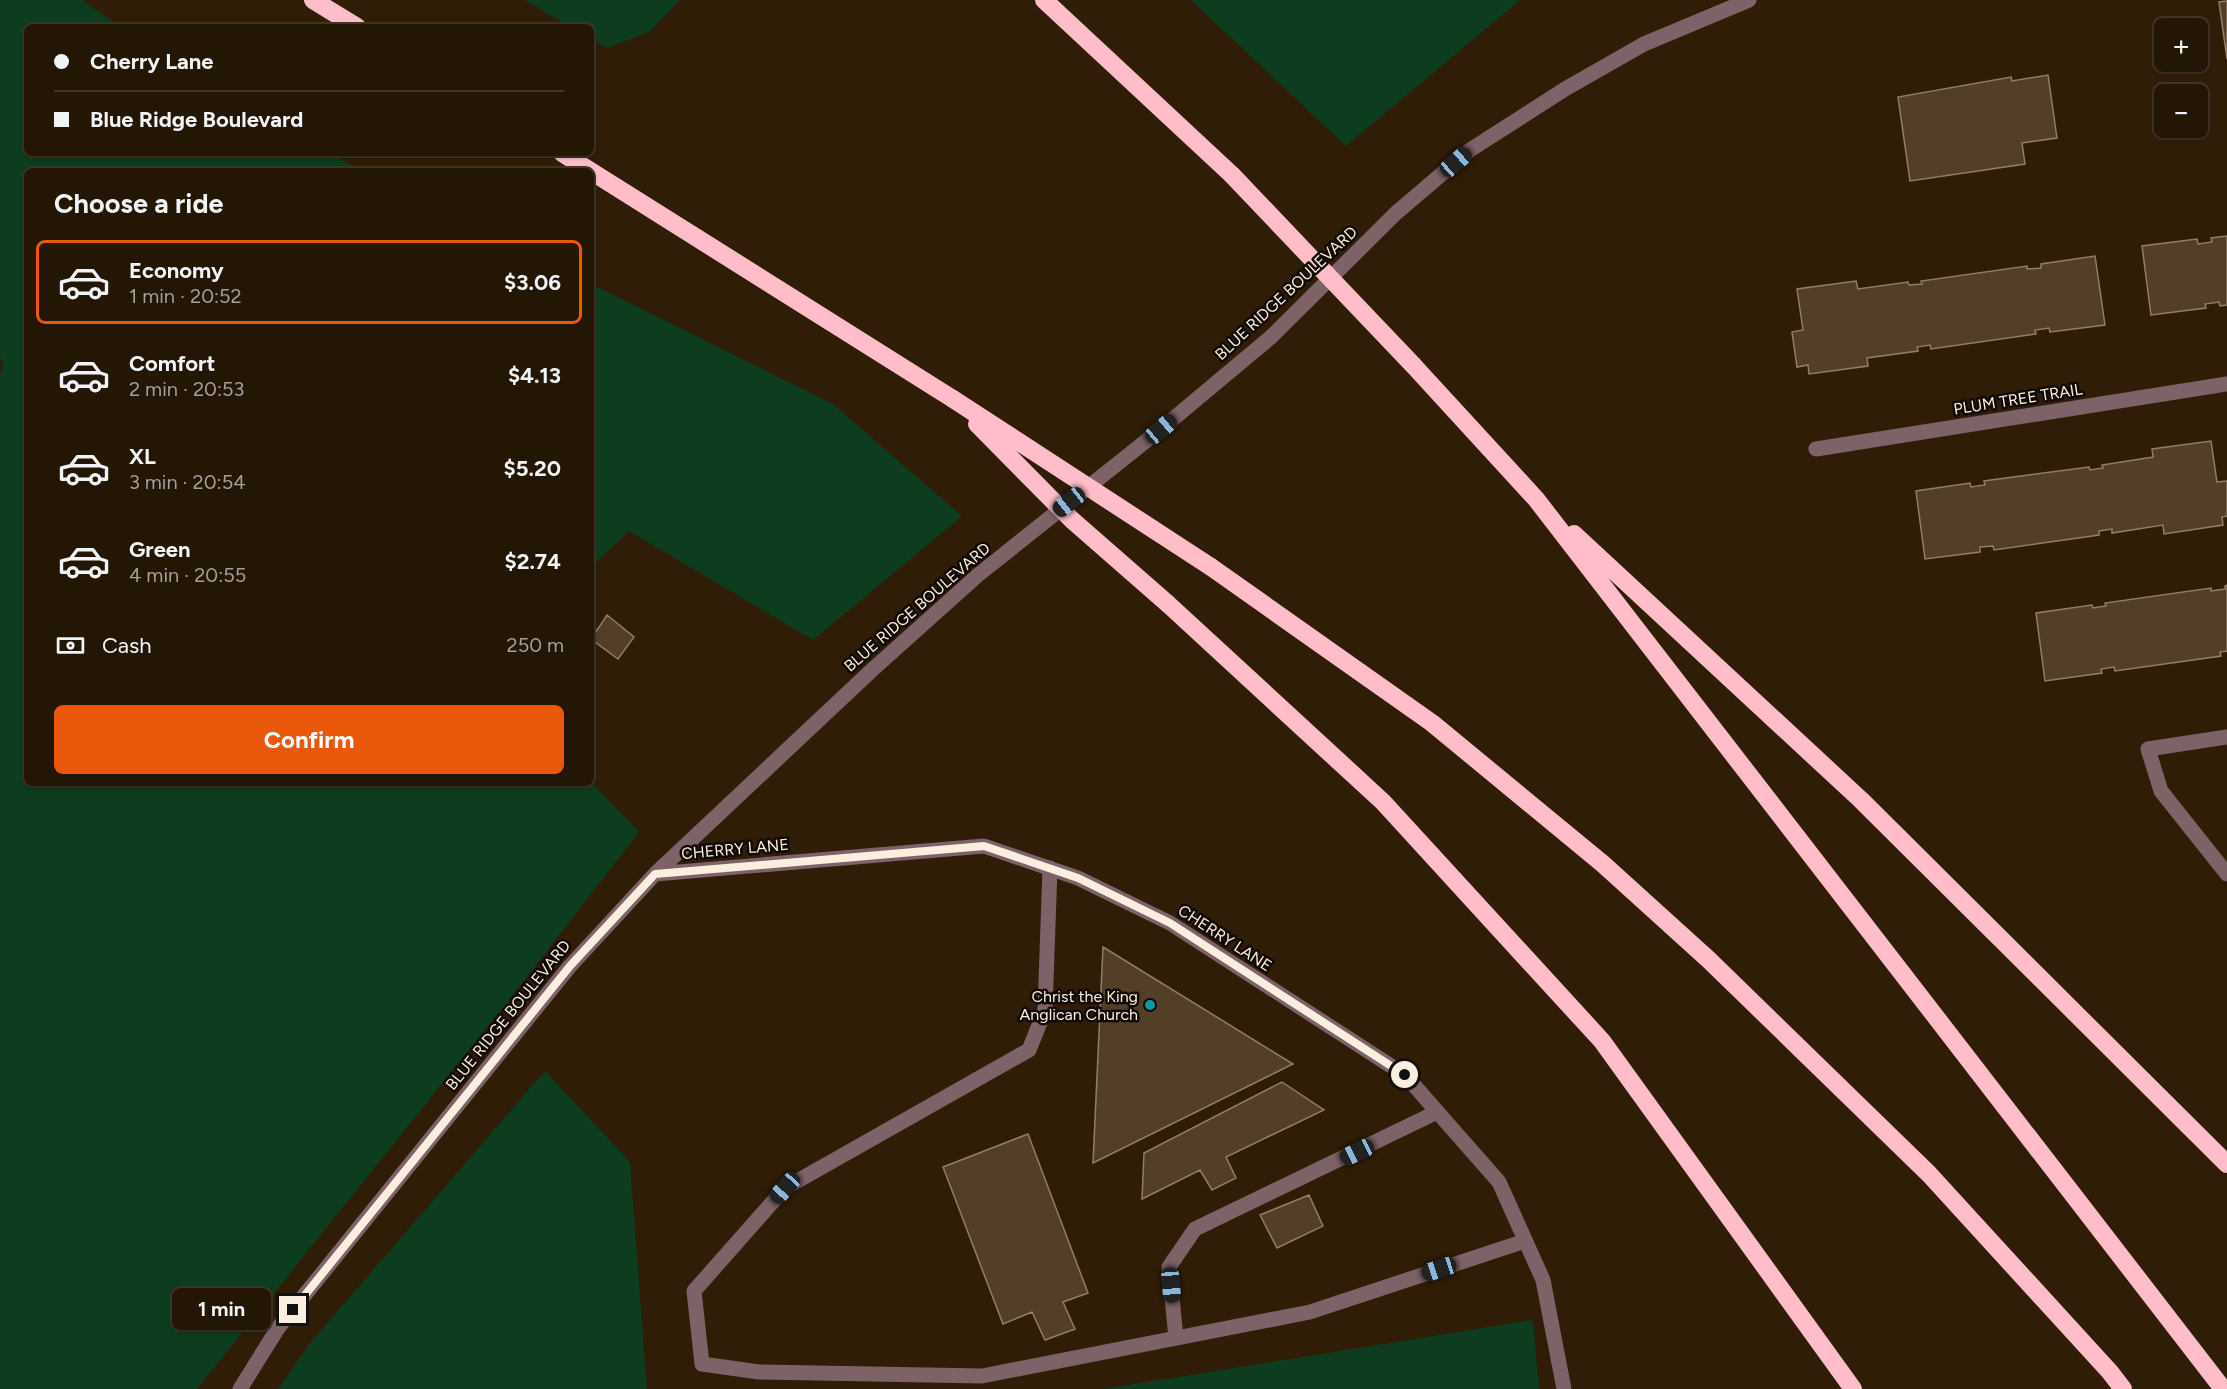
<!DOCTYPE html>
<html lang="en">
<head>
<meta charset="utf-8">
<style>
	:root { --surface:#241605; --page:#2c1f0f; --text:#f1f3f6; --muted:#a39f9a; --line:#413527; --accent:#ea580c }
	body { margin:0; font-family:Figtree,sans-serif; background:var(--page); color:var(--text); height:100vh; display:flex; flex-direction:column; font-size:22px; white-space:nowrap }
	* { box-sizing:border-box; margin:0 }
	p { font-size:20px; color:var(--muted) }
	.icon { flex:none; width:33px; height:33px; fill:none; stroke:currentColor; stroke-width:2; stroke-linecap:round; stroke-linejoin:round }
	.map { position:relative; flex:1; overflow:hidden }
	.panel { position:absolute; left:24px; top:168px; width:570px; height:618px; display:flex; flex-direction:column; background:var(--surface); border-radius:9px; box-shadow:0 2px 4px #0004,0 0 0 2px var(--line) }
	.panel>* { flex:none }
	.hud { position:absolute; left:24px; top:24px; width:570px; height:132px; border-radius:9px; box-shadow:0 2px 4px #0004,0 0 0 2px var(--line); display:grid; align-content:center; height:132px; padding:0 30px; background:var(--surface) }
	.buttons { position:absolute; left:2154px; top:18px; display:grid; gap:12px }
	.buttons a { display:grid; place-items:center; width:54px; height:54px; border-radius:9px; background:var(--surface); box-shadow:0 2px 4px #0004,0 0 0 2px var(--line); font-size:30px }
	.end { position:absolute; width:27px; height:27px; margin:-14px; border:8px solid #faeee0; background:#111; box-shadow:0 0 0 3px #111 }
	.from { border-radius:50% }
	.bubble { position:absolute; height:42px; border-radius:9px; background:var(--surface); box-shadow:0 2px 4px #0004,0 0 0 2px var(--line); font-size:20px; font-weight:700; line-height:42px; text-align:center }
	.car { position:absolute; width:18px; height:36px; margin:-18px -9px; border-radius:8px; box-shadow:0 0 4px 2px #0007; background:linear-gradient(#222 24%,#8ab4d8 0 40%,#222 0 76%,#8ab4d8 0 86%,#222 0) }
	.hud b { display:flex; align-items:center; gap:21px; height:57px; font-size:22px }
	.hud b+b { border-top:2px solid var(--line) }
	.hud i { width:15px; height:15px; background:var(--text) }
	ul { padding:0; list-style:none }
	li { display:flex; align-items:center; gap:18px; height:84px; margin:0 12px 9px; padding:0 18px; border:3px solid transparent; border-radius:9px }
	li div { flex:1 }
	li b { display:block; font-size:22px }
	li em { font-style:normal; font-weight:700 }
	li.active { border-color:var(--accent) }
	li>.icon { width:54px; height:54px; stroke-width:1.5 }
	h2 { padding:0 30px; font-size:27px; line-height:72px }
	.pay { display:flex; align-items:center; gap:15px; height:66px; padding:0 30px; font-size:22px }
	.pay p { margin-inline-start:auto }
	.button { display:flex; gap:12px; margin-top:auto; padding:12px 30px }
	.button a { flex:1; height:69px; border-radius:9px; background:var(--accent); color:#fff; font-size:24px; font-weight:700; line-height:69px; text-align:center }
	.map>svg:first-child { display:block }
	.green { fill:#0d3c1e }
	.building { fill:#533e28; stroke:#947d66; stroke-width:1.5 }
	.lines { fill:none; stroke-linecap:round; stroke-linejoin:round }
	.service { stroke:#7d6267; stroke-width:15 }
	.minor { stroke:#7d6267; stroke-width:15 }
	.motorway { stroke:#febdc9; stroke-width:18 }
	.motorway-bridge { stroke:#febdc9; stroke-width:18 }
	.route { stroke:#faeee0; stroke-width:8 }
	.culture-dot { fill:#0f9aa8; stroke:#110903; stroke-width:2 }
	.labels { text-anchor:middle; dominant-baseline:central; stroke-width:5; stroke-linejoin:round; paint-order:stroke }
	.street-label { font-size:16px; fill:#faeee0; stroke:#110903 }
	.poi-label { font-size:16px; fill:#faeee0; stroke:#110903; text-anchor:end }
</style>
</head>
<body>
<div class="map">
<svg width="2227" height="1389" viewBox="0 0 2227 1389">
	<rect width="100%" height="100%" fill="#301d07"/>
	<path class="green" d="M0 0H82L121 27H27V153H328L364 171H27V783L591 782 639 832 502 1009 197 1389H0V374L3 367 0 357Z
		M525 0H680L649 32 607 48 591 39V27H570Z
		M1191 0H1520L1346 146Z
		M591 284 833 404 962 516 813 640 629 531 591 567Z
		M545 1071 630 1162 647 1389H278L310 1343Z
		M1533 1320 1539 1389H1103Z"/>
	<path class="building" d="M2227 1V59L2219 2Z
		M2048 75 2057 138 2022 143 2025 164 1910 181 1898 97 2011 77 2012 81Z
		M2227 236V305L2220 306 2219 302 2205 304 2206 308 2151 315 2142 246 2197 239 2198 244 2212 242 2211 238Z
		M2095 256 2105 325 2050 332 2049 328 2035 330 2036 334 1931 349 1930 345 1917 347 1918 351 1867 358 1868 366 1809 374 1808 365 1797 367 1792 332 1803 330 1797 289 1856 281 1858 289 1908 282 1909 285 1922 284 1921 281 2027 266V269L2041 268V264Z
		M2211 441 2217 482 2227 481V516L2222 517 2223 525 2164 534 2163 525 2112 533V529L2099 531V535L1994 550 1993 546 1980 547V552L1925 559 1916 491 1970 483 1971 487 1985 485 1984 481 2089 467 2090 470 2103 468 2102 465 2153 457 2152 449Z
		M2227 585V651L2220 652 2221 656 2115 671 2114 667 2101 669 2102 673 2045 681 2036 613 2092 605 2093 608 2106 606 2105 603 2211 588V591L2225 589V586Z
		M607 615 634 637 618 659 591 639Z
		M1103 947 1293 1064 1093 1163Z
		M1282 1082 1324 1110 1226 1157 1236 1178 1212 1190 1200 1170 1142 1199 1144 1153Z
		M1028 1134 1088 1293 1063 1302 1075 1329 1045 1340 1032 1312 1003 1324 943 1167Z
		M1309 1195 1323 1226 1277 1248 1260 1215Z"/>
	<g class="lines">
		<path class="service" d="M1050 868 1045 1010 1029 1050 785 1188 694 1291 702 1364 759 1372 982 1376 1310 1312 1525 1241
			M1176 1338 1169 1267 1195 1229 1437 1112"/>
		<path class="minor" d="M1816 449 2227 384
			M2227 737 2148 749 2161 791 2227 874
			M655 874 984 846 1078 878 1170 923 1405 1075 1499 1182 1543 1280 1564 1389
			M240 1389 278 1328 570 966 655 874 872 670 978 575 1161 429 1271 337 1396 213 1470 150 1565 89 1644 44 1749 0"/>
		<path class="motorway" d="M313 0 357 27
			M1044 0 1232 175
			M562 153 953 399
			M1413 365 1536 499 2223 1389
			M1574 534 1861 800 2227 1164
			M1211 567 1432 723 1603 864 1709 960 1929 1174 2110 1372 2123 1389
			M1168 604 1383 802 1602 1041 1853 1389"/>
		<path class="motorway-bridge" d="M1232 175 1413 365
			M953 399 1211 567
			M977 424 1072 520 1168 604"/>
	</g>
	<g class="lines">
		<path class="route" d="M293 1310 570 966 655 874 984 846 1078 878 1170 923 1405 1075"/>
	</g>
	<circle class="culture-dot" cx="1150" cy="1005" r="6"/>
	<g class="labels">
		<g class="street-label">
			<text transform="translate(1286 293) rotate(-43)">BLUE RIDGE BOULEVARD</text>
			<text transform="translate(2018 399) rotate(-9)">PLUM TREE TRAIL</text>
			<text transform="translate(917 607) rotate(-41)">BLUE RIDGE BOULEVARD</text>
			<text transform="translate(735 849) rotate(-5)">CHERRY LANE</text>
			<text transform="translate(1225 938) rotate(33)">CHERRY LANE</text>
			<text transform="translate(508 1015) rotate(-51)">BLUE RIDGE BOULEVARD</text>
		</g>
		<g class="poi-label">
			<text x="1138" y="996">Christ the King<tspan x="1138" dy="18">Anglican Church</tspan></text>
		</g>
	</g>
</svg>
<div class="buttons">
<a>+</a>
<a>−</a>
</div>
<i class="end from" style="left:1405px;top:1075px"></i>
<i class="end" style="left:293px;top:1310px"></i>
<div class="bubble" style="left:172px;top:1288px;width:99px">1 min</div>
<i class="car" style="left:1456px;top:162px;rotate:49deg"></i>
<i class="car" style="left:1161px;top:429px;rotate:50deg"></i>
<i class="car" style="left:1069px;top:502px;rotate:232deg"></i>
<i class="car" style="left:1357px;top:1152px;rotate:244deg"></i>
<i class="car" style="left:785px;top:1188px;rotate:222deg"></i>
<i class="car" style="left:1439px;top:1269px;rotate:252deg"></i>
<i class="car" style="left:1171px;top:1285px;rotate:175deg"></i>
<div class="hud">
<b><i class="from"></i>Cherry Lane</b>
<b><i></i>Blue Ridge Boulevard</b>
</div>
<section class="panel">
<h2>Choose a ride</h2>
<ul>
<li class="active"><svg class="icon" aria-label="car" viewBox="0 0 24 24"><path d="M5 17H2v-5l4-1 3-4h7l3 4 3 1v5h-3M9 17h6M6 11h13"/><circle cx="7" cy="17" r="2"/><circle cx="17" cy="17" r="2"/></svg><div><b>Economy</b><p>1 min · 20:52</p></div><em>$3.06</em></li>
<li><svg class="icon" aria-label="car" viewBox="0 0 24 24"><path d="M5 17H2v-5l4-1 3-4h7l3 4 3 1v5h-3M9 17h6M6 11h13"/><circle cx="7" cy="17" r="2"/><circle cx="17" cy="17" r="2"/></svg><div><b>Comfort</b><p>2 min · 20:53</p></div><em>$4.13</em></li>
<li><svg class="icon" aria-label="car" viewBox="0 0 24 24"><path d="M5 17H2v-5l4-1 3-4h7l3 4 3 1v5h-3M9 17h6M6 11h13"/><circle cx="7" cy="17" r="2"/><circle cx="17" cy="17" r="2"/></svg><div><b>XL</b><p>3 min · 20:54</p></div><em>$5.20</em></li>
<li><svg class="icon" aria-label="car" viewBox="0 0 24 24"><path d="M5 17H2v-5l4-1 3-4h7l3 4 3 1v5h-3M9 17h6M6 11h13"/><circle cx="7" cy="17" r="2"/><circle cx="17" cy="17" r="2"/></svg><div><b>Green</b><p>4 min · 20:55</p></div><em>$2.74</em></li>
</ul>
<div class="pay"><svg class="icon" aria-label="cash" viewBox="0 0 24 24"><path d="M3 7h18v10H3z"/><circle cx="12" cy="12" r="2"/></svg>Cash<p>250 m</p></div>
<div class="button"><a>Confirm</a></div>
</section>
</div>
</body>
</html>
